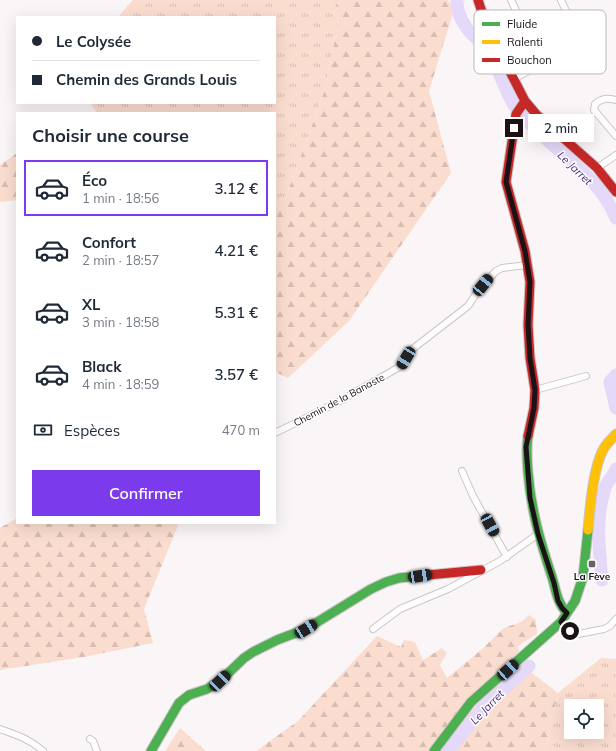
<!DOCTYPE html>
<html lang="fr">
<head>
<meta charset="utf-8">
<style>
	:root { --surface:#fff; --page:#f6f6f7; --text:#1f2937; --muted:#747a83; --line:#e0e1e3; --accent:#7c3aed }
	body { margin:0; font-family:Mulish,sans-serif; background:var(--page); color:var(--text); height:100vh; display:flex; flex-direction:column; font-size:15px; white-space:nowrap }
	* { box-sizing:border-box; margin:0 }
	p { font-size:13px; color:var(--muted) }
	.icon { flex:none; width:22px; height:22px; fill:none; stroke:currentColor; stroke-width:2; stroke-linecap:round; stroke-linejoin:round }
	.map { position:relative; flex:1; overflow:hidden }
	.details { position:absolute; left:16px; top:112px; width:260px; height:412px; display:flex; flex-direction:column; background:var(--surface); border-radius:0px; box-shadow:0 4px 16px #0002 }
	.details>* { flex:none }
	.banner { position:absolute; left:16px; top:16px; width:260px; height:88px; border-radius:0px; box-shadow:0 4px 16px #0002; display:grid; align-content:center; height:88px; padding:0 16px; background:var(--surface) }
	.fabs { position:absolute; left:564px; top:699px; display:grid; gap:8px }
	.fabs a { display:grid; place-items:center; width:40px; height:40px; border-radius:0px; background:var(--surface); box-shadow:0 4px 16px #0002; font-size:20px }
	.end { position:absolute; width:18px; height:18px; margin:-9px; border:5px solid #1b1216; background:#fff; box-shadow:0 0 0 2px #fff }
	.from { border-radius:50% }
	.bubble { position:absolute; height:28px; border-radius:0px; background:var(--surface); box-shadow:0 4px 16px #0002; font-size:13px; font-weight:600; line-height:28px; text-align:center }
	.car { position:absolute; width:12px; height:24px; margin:-12px -6px; border-radius:5px; box-shadow:0 0 3px 1px #0007; background:linear-gradient(#222 24%,#8ab4d8 0 40%,#222 0 76%,#8ab4d8 0 86%,#222 0) }
	.banner b { display:flex; align-items:center; gap:14px; height:38px; font-size:15px }
	.banner b+b { border-top:1px solid var(--line) }
	.banner i { width:10px; height:10px; background:var(--text) }
	ul { padding:0; list-style:none }
	li { display:flex; align-items:center; gap:12px; height:56px; margin:0 8px 6px; padding:0 8px; border:2px solid transparent; border-radius:0px }
	li div { flex:1 }
	li b { display:block; font-size:15px }
	li em { font-style:normal; font-weight:600 }
	li.on { border-color:var(--accent) }
	li>.icon { width:36px; height:36px; stroke-width:1.5 }
	h2 { padding:0 16px; font-size:18px; line-height:48px }
	.pay { display:flex; align-items:center; gap:10px; height:44px; padding:0 16px; font-size:15px }
	.pay p { margin-inline-start:auto }
	.primary-button { display:flex; gap:8px; margin-top:auto; padding:8px 16px }
	.primary-button a { flex:1; height:46px; border-radius:0px; background:var(--accent); color:#fff; font-size:16px; font-weight:600; line-height:46px; text-align:center }
	.map>svg:first-child { display:block }
	.grass { fill:url(#grass-tufts); fill-rule:evenodd }
	.forest { fill:url(#forest-firs) }
	.lines { fill:none; stroke-linecap:round; stroke-linejoin:round }
	.river { stroke:#e4d9f8; stroke-width:13 }
	.street-casing { stroke:#cdc5c8; stroke-width:8 }
	.fast-casing { stroke:#cdc5c8; stroke-width:11 }
	.slow-casing { stroke:#cdc5c8; stroke-width:11 }
	.jam-casing { stroke:#cdc5c8; stroke-width:11 }
	.street { stroke:#fefefe; stroke-width:6 }
	.fast { stroke:#4caf50; stroke-width:9 }
	.slow { stroke:#ffc107; stroke-width:9 }
	.jam { stroke:#c62828; stroke-width:9 }
	.route { stroke:#1b1216; stroke-width:5 }
	.poi-dot { fill:#696165; stroke:#fff; stroke-width:1.5 }
	.labels { text-anchor:middle; dominant-baseline:central; stroke-width:3; stroke-linejoin:round; paint-order:stroke }
	.street-label { font-size:10px; fill:#1b1216; stroke:#fff }
	.poi-label { font-size:10px; font-weight:bold; fill:#1b1216; stroke:#fff }
	.water-label { font-size:11px; font-style:italic; fill:#462574; stroke:#fff }
	.key { fill:#fff; stroke:#bbb8b9; stroke-width:1 }
	.key-label { font-size:11px; fill:#1b1216 }
</style>
</head>
<body>
<div class="map">
<svg width="616" height="751" viewBox="0 0 616 751">
	<defs>
		<pattern id="grass-tufts" width="24" height="20" patternUnits="userSpaceOnUse"><rect width="24" height="20" fill="#fbddd0"/><path d="M3 7l-1-3M5 7V3M7 7l1-3M15 17l-1-3M17 17v-4M19 17l1-3" fill="none" stroke="#d7bdb2"/></pattern>
		<pattern id="forest-firs" width="22" height="20" patternUnits="userSpaceOnUse"><rect width="22" height="20" fill="#fbddd0"/><path d="M5 1l3.5 6h-7zM16 11l3.5 6h-7z" fill="#d7bdb2"/></pattern>
	</defs>
	<rect width="100%" height="100%" fill="#faf5f7"/>
	<path class="grass" d="M133 0H335L339 21 324 92 285 200 275 207V113H97L90 103H275V17H118Z
		M601 658 616 659V751H545L558 693ZM571 706H597V732H571Z"/>
	<path class="forest" d="M335 0H448L454 10 429 91 451 173 349 321 288 378 275 372V207L285 200 324 92 339 21Z
		M17 153V200L0 202V165Z
		M17 518V523H179L144 609 153 643 84 657 0 670V528Z
		M529 615 536 620 537 634 518 646 523 666 558 693 545 751H256L298 721 377 636 401 647 404 640 415 642 423 660 442 648 447 653 440 665 447 678 481 650 504 628 521 622Z
		M180 728 206 751H165Z"/>
	<g class="lines">
		<path class="river" d="M457 0C457 15 464 27 475 37 479 40 484 43 486 47 498 65 503 87 514 105 518 110 522 114 526 119 555 152 599 176 616 218
			M616 375 610 382 616 408
			M602 580C599 547 595 519 605 488 607 481 614 476 616 469
			M448 751 483 708 529 666"/>
		<g class="street-casing">
			<path id="street" d="M511 0 542 64
				M513 79 566 52C585 42 567 14 561 0
				M616 100C607 98 602 98 595 104L594 110 616 136
				M597 168 616 155
				M535 390 586 376
				M275 433 340 401 401 366 410 351 468 306 478 291 496 271 502 268 528 265
				M462 471 473 496 507 557
				M561 622 570 631 578 634 604 629 610 626 616 619
				M373 629 400 609 448 589 500 561 538 534
				M0 729C16 735 30 739 43 751
				M90 739 93 741 97 751"/>
		</g>
		<g class="fast-casing">
			<path id="fast" d="M528 436C526 448 527 459 528 472 531 510 540 541 552 577 556 590 557 603 567 613
				M151 751 179 703 189 695 207 689 220 681 244 658 253 652 277 640 306 629 371 589 386 582 399 578 428 575
				M434 751 471 702 561 622 575 601 583 577 588 530"/>
		</g>
		<g class="slow-casing">
			<path id="slow" d="M588 530C590 508 593 467 604 448 607 443 612 439 616 434"/>
		</g>
		<g class="jam-casing">
			<path id="jam" d="M478 0 487 27 525 101 536 114 597 168 616 192
				M525 101 516 114 506 182 525 251 530 282 528 325 530 358 535 390 534 408 528 436
				M428 575 481 570"/>
		</g>
		<use href="#street" class="street"/>
		<use href="#fast" class="fast"/>
		<use href="#slow" class="slow"/>
		<use href="#jam" class="jam"/>
	</g>
	<g class="lines">
		<path class="route" d="M514 128 506 182 525 251 530 282 528 325 530 358 535 390 534 408 526 447 530 498 538 534 554 583 558 601 562 608 567 613 561 622 570 631"/>
	</g>
	<rect class="poi-dot" x="588" y="560" width="8" height="8" rx="2"/>
	<g class="labels">
		<g class="street-label">
			<text transform="translate(339 400) rotate(-28)">Chemin de la Banaste</text>
		</g>
		<g class="poi-label">
			<text x="592" y="576">La Fève</text>
		</g>
		<g class="water-label">
			<text transform="translate(575 168) rotate(44)">Le Jarret</text>
			<text transform="translate(487 707) rotate(-46)">Le Jarret</text>
		</g>
	</g>
	<rect x="474" y="10" width="132" height="64" rx="6" class="key"/>
	<rect x="482" y="22" width="18" height="4" fill="#4caf50"/>
	<rect x="482" y="40" width="18" height="4" fill="#ffc107"/>
	<rect x="482" y="58" width="18" height="4" fill="#c62828"/>
	<g class="key-label">
		<text x="507" y="28">Fluide</text>
		<text x="507" y="46">Ralenti</text>
		<text x="507" y="64">Bouchon</text>
	</g>
</svg>
<div class="fabs">
<a><svg class="icon" aria-label="locate" viewBox="0 0 24 24"><circle cx="12" cy="12" r="6"/><path d="M12 2v4M12 18v4M2 12h4M18 12h4"/></svg></a>
</div>
<i class="end from" style="left:570px;top:631px"></i>
<i class="end" style="left:514px;top:128px"></i>
<div class="bubble" style="left:528px;top:114px;width:66px">2 min</div>
<i class="car" style="left:483px;top:285px;rotate:39deg"></i>
<i class="car" style="left:406px;top:358px;rotate:211deg"></i>
<i class="car" style="left:490px;top:525px;rotate:151deg"></i>
<i class="car" style="left:420px;top:576px;rotate:81deg"></i>
<i class="car" style="left:306px;top:629px;rotate:58deg"></i>
<i class="car" style="left:508px;top:670px;rotate:48deg"></i>
<i class="car" style="left:220px;top:681px;rotate:46deg"></i>
<div class="banner">
<b><i class="from"></i>Le Colysée</b>
<b><i></i>Chemin des Grands Louis</b>
</div>
<section class="details">
<h2>Choisir une course</h2>
<ul>
<li class="on"><svg class="icon" aria-label="car" viewBox="0 0 24 24"><path d="M5 17H2v-5l4-1 3-4h7l3 4 3 1v5h-3M9 17h6M6 11h13"/><circle cx="7" cy="17" r="2"/><circle cx="17" cy="17" r="2"/></svg><div><b>Éco</b><p>1 min · 18:56</p></div><em>3.12 €</em></li>
<li><svg class="icon" aria-label="car" viewBox="0 0 24 24"><path d="M5 17H2v-5l4-1 3-4h7l3 4 3 1v5h-3M9 17h6M6 11h13"/><circle cx="7" cy="17" r="2"/><circle cx="17" cy="17" r="2"/></svg><div><b>Confort</b><p>2 min · 18:57</p></div><em>4.21 €</em></li>
<li><svg class="icon" aria-label="car" viewBox="0 0 24 24"><path d="M5 17H2v-5l4-1 3-4h7l3 4 3 1v5h-3M9 17h6M6 11h13"/><circle cx="7" cy="17" r="2"/><circle cx="17" cy="17" r="2"/></svg><div><b>XL</b><p>3 min · 18:58</p></div><em>5.31 €</em></li>
<li><svg class="icon" aria-label="car" viewBox="0 0 24 24"><path d="M5 17H2v-5l4-1 3-4h7l3 4 3 1v5h-3M9 17h6M6 11h13"/><circle cx="7" cy="17" r="2"/><circle cx="17" cy="17" r="2"/></svg><div><b>Black</b><p>4 min · 18:59</p></div><em>3.57 €</em></li>
</ul>
<div class="pay"><svg class="icon" aria-label="cash" viewBox="0 0 24 24"><path d="M3 7h18v10H3z"/><circle cx="12" cy="12" r="2"/></svg>Espèces<p>470 m</p></div>
<div class="primary-button"><a>Confirmer</a></div>
</section>
</div>
</body>
</html>
